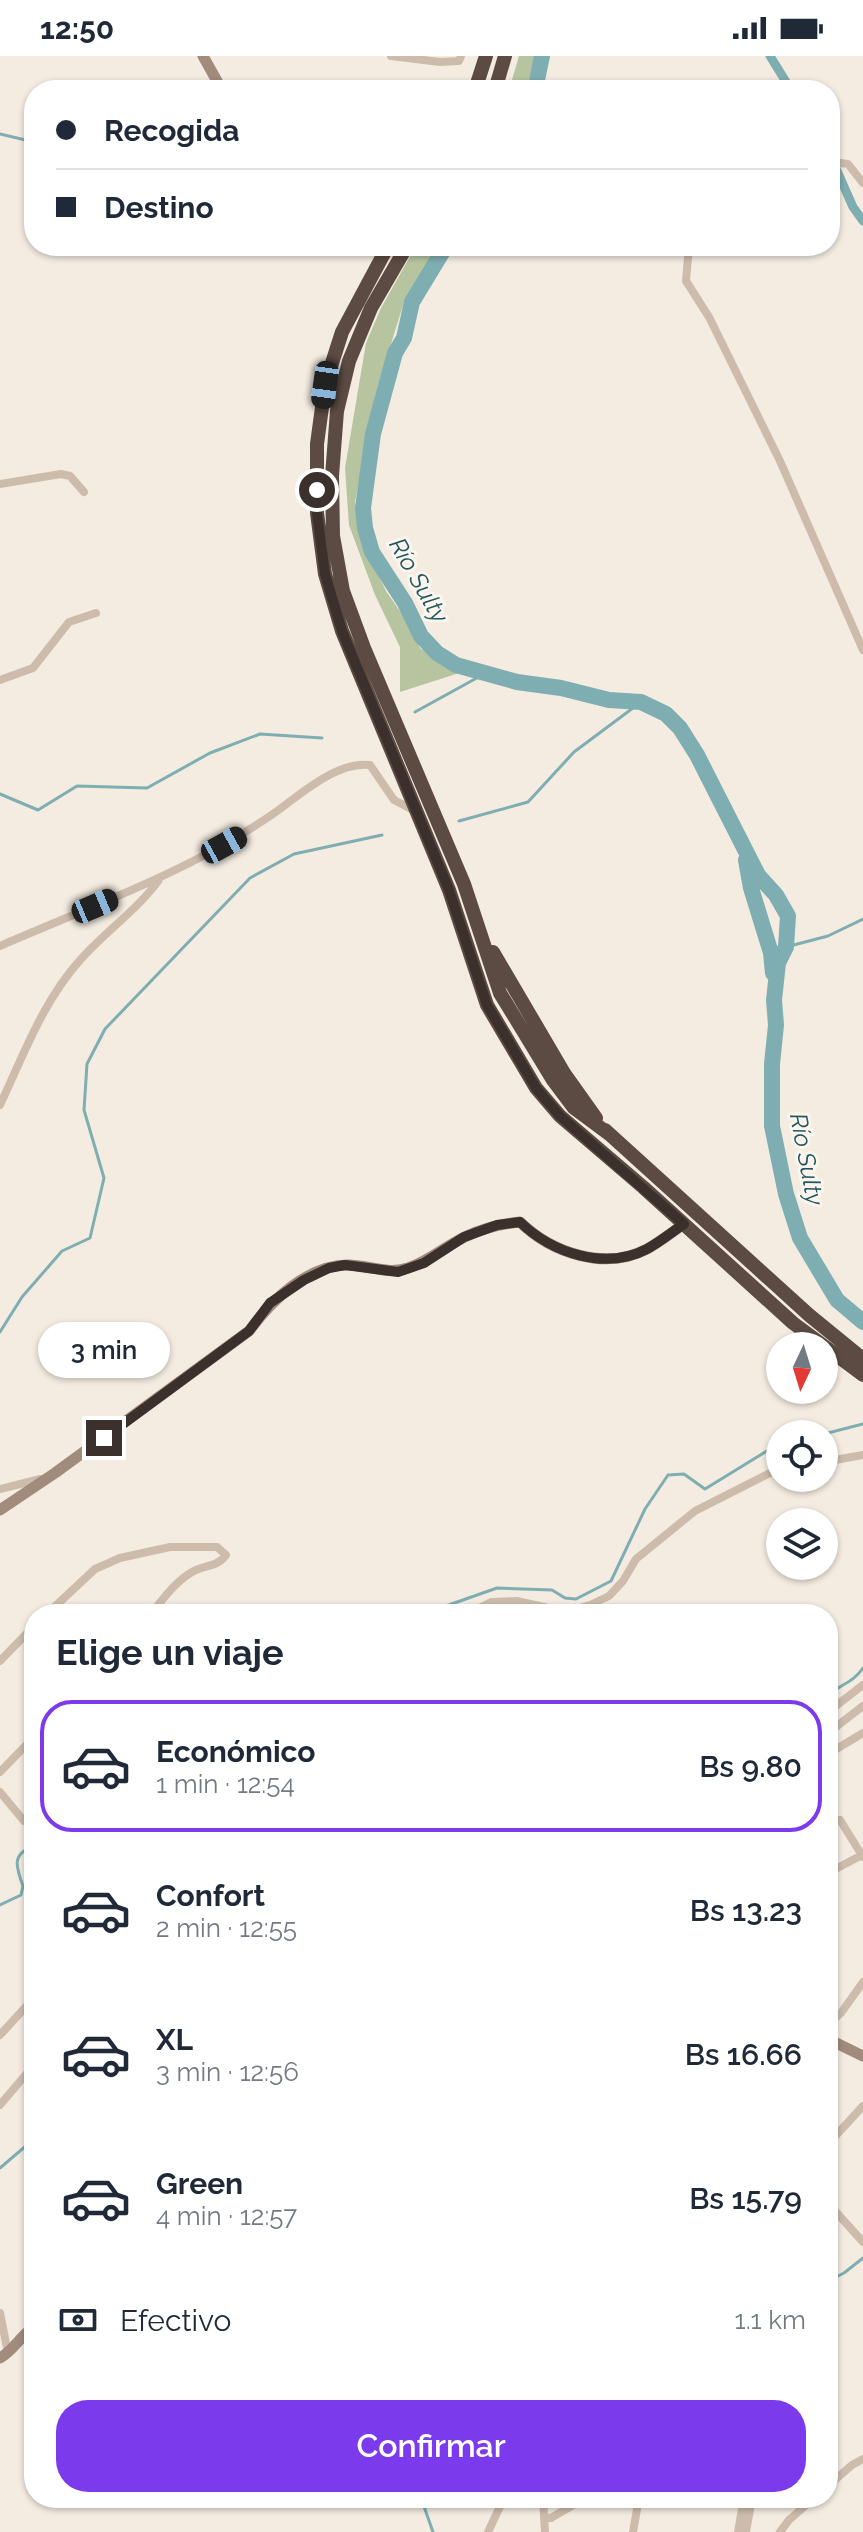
<!DOCTYPE html>
<html lang="es">
<head>
<meta charset="utf-8">
<style>
	:root { --surface:#fff; --page:#f6f6f7; --text:#1f2937; --muted:#747a83; --line:#e0e1e3; --accent:#7c3aed }
	body { margin:0; font-family:Raleway,sans-serif; background:var(--page); color:var(--text); height:100vh; display:flex; flex-direction:column; font-size:30px; white-space:nowrap }
	* { box-sizing:border-box; margin:0 }
	p { font-size:26px; color:var(--muted) }
	.icon { flex:none; width:44px; height:44px; fill:none; stroke:currentColor; stroke-width:2; stroke-linecap:round; stroke-linejoin:round }
	.map { position:relative; flex:1; overflow:hidden }
	.details { position:absolute; left:24px; top:1548px; width:814px; height:904px; display:flex; flex-direction:column; background:var(--surface); border-radius:32px; box-shadow:0 2px 6px #0004 }
	.details>* { flex:none }
	.guide { position:absolute; left:24px; top:24px; width:816px; height:176px; border-radius:32px; box-shadow:0 2px 6px #0004; display:grid; align-content:center; height:176px; padding:0 32px; background:var(--surface) }
	.needle { width:52px; rotate:184deg }
	.tools { position:absolute; left:766px; top:1276px; display:grid; gap:16px }
	.tools a { display:grid; place-items:center; width:72px; height:72px; border-radius:50%; background:var(--surface); box-shadow:0 2px 6px #0004; font-size:40px }
	.end { position:absolute; width:36px; height:36px; margin:-18px; border:10px solid #3b302b; background:#fff; box-shadow:0 0 0 4px #fff }
	.from { border-radius:50% }
	.bubble { position:absolute; height:56px; border-radius:28px; background:var(--surface); box-shadow:0 2px 6px #0004; font-size:26px; font-weight:600; line-height:56px; text-align:center }
	.car { position:absolute; width:24px; height:48px; margin:-24px -12px; border-radius:10px; box-shadow:0 0 6px 2px #0007; background:linear-gradient(#222 24%,#8ab4d8 0 40%,#222 0 76%,#8ab4d8 0 86%,#222 0) }
	.guide b { display:flex; align-items:center; gap:28px; height:76px; font-size:30px }
	.guide b+b { border-top:2px solid var(--line) }
	.guide i { width:20px; height:20px; background:var(--text) }
	ul { padding:0; list-style:none }
	li { display:flex; align-items:center; gap:24px; height:132px; margin:0 16px 12px; padding:0 16px; border:4px solid transparent; border-radius:32px }
	li div { flex:1 }
	li b { display:block; font-size:30px }
	li em { font-style:normal; font-weight:600 }
	li.on { border-color:var(--accent) }
	li>.icon { width:72px; height:72px; stroke-width:1.5 }
	h2 { padding:0 32px; font-size:36px; line-height:96px }
	.pay { display:flex; align-items:center; gap:20px; height:88px; padding:0 32px; font-size:30px }
	.pay p { margin-inline-start:auto }
	.button { display:flex; gap:16px; margin-top:auto; padding:16px 32px }
	.button a { flex:1; height:92px; border-radius:32px; background:var(--accent); color:#fff; font-size:32px; font-weight:600; line-height:92px; text-align:center }
	.status { display:flex; justify-content:space-between; align-items:center; height:56px; padding:0 40px; background:var(--surface); direction:ltr }
	.status svg { height:22px; fill:currentColor }
	.map>svg:first-child { display:block }
	.grass { fill:#b6c4a0 }
	.lines { fill:none; stroke-linecap:round; stroke-linejoin:round }
	.stream { stroke:#7faeb2; stroke-width:3 }
	.canal { stroke:#7faeb2; stroke-width:9 }
	.river { stroke:#7faeb2; stroke-width:16 }
	.street { stroke:#cdbcac; stroke-width:8 }
	.secondary { stroke:#a18b7d; stroke-width:11 }
	.highway { stroke:#5c4b42; stroke-width:14 }
	.route { stroke:#3b302b; stroke-width:10 }
	.labels { text-anchor:middle; dominant-baseline:central; stroke-width:6; stroke-linejoin:round; paint-order:stroke }
	.water-label { font-size:24px; font-style:italic; fill:#1f575e; stroke:#fbf5ee }
</style>
</head>
<body>
<div class="status"><b>12:50</b><svg viewBox="0 0 49 12"><path d="M0 12V9h3v3zM5 12V6h3v6zM10 12V3h3v9zM15 12V0h3v12zM26 1h20v11H26zM47 4h2v5h-2z"/></svg></div>
<div class="map">
<svg width="863" height="2476" viewBox="0 0 863 2476">
	<rect width="100%" height="100%" fill="#f4ece1"/>
	<path class="grass" d="M519 0H535L526 34H509Z
		M416 190H438L404 246 378 330 355 446 361 484 386 535 404 561 420 592 459 617 400 636V591L375 539 349 469 345 412 366 287 381 252Z"/>
	<g class="lines">
		<path class="stream" d="M0 78 34 86
			M415 656 484 618
			M0 738 38 754 77 730 147 732 210 697 260 678 322 682
			M459 765 528 746 574 696 641 646
			M786 891 828 880 863 863
			M0 1276 22 1241 62 1195 90 1182 104 1122 84 1054 87 1008 105 973 250 822 294 798 382 779
			M824 1378 863 1368
			M423 1558 497 1532 552 1534 565 1542 576 1543 611 1525 645 1453 668 1419 684 1418 705 1433 780 1387
			M828 1640C840 1628 853 1627 863 1612
			M0 1849 21 1839 23 1830C16 1811 11 1798 34 1790
			M0 2112 34 2083
			M828 2225 844 2217 863 2202
			M421 2442 433 2476"/>
		<path class="canal" d="M770 0 791 34
			M830 99 853 151 863 165"/>
		<path class="river" d="M535 34 542 0
			M446 190 412 246 404 282 395 297 373 378 363 452 365 472 372 496 405 547 421 580 437 597 456 609 517 626 561 632 609 644 641 646 666 658 680 672 697 699 758 819 776 839 788 860 786 891 778 907 774 944 776 969 772 1008V1070L786 1138 800 1182 837 1244 863 1266
			M746 804 751 832 771 897 773 917"/>
		<path class="street" d="M391 0 440 6 459 5 461 0
			M830 113 840 107 848 108 863 127
			M689 190 686 225 709 261 780 405 863 594
			M0 428 61 418 70 420 84 436
			M0 624 33 612 69 566 96 557
			M0 890C92 850 186 817 270 760 298 741 335 705 370 709L394 744 415 755
			M0 1049C24 998 43 945 81 903 106 875 137 854 159 824
			M824 1406 863 1399
			M0 1433 40 1423
			M47 1558 95 1513 120 1502 170 1491H217L226 1499C218 1511 204 1509 192 1516 175 1526 163 1543 151 1558
			M467 1558 491 1546 517 1545 566 1556 590 1549 609 1540 623 1525 636 1503 695 1455 780 1412
			M530 1558 544 1551
			M0 1605 34 1570
			M828 1656 863 1629
			M828 1677 863 1650
			M828 1698 863 1677
			M0 1716 34 1681
			M0 1736 24 1765 34 1767
			M840 1764 863 1801
			M828 1817 862 1799
			M828 1968 841 1957 863 1926
			M0 1979 34 1942
			M0 2049 34 2009
			M828 2088 863 2050
			M828 2147 863 2186
			M0 2257 8 2297
			M828 2430 852 2409 863 2403
			M543 2442 545 2476
			M544 2461 551 2462 585 2442
			M488 2476 504 2442
			M633 2476 639 2442
			M738 2476 744 2442
			M746 2476 752 2442
			M780 2476 789 2464 814 2442"/>
		<path class="secondary" d="M203 0 222 34
			M0 1454 55 1417 249 1275C271 1245 307 1209 348 1209 368 1209 389 1219 408 1212 430 1205 446 1189 467 1180 484 1172 501 1168 520 1166 552 1197 605 1215 647 1193 660 1186 672 1176 684 1168
			M828 1983 863 2000
			M0 2302C14 2294 20 2280 34 2271"/>
		<path class="highway" d="M475 34 486 0
			M495 34 505 0
			M388 190 342 276 325 329 317 388V457L325 518 342 575 449 834 487 949 536 1032 560 1060 643 1131 793 1267 863 1319
			M407 190 371 252 349 305 337 355 332 420 333 480 343 535 364 592 464 828 500 937 553 1024 574 1052 609 1078
			M493 896 564 1017 596 1062
			M605 1074 809 1259 863 1303"/>
	</g>
	<g class="lines">
		<path class="route" d="M104 1382 249 1275 270 1247 304 1224 329 1212 345 1209 398 1216 424 1207 464 1181 497 1169 520 1166C552 1197 605 1215 647 1193 660 1186 672 1176 684 1168L560 1060 536 1032 487 949 449 834 342 575 325 518 317 457V434"/>
	</g>
	<g class="labels">
		<g class="water-label">
			<text transform="translate(419 524) rotate(60)">Río Sulty</text>
			<text transform="translate(807 1103) rotate(79)">Río Sulty</text>
		</g>
	</g>
</svg>
<div class="tools">
<a><svg class="needle" viewBox="-14 -14 28 28"><path d="M0-13l5 13h-10z" fill="#e53935"/><path d="M0 13l5-13h-10z" fill="#747a83"/></svg></a>
<a><svg class="icon" aria-label="locate" viewBox="0 0 24 24"><circle cx="12" cy="12" r="6"/><path d="M12 2v4M12 18v4M2 12h4M18 12h4"/></svg></a>
<a><svg class="icon" aria-label="layers" viewBox="0 0 24 24"><path d="M12 4l9 5-9 5-9-5zM3 14l9 5 9-5"/></svg></a>
</div>
<i class="end from" style="left:317px;top:434px"></i>
<i class="end" style="left:104px;top:1382px"></i>
<div class="bubble" style="left:38px;top:1266px;width:132px">3 min</div>
<i class="car" style="left:325px;top:329px;rotate:188deg"></i>
<i class="car" style="left:224px;top:789px;rotate:61deg"></i>
<i class="car" style="left:95px;top:850px;rotate:67deg"></i>
<div class="guide">
<b><i class="from"></i>Recogida</b>
<b><i></i>Destino</b>
</div>
<section class="details">
<h2>Elige un viaje</h2>
<ul>
<li class="on"><svg class="icon" aria-label="car" viewBox="0 0 24 24"><path d="M5 17H2v-5l4-1 3-4h7l3 4 3 1v5h-3M9 17h6M6 11h13"/><circle cx="7" cy="17" r="2"/><circle cx="17" cy="17" r="2"/></svg><div><b>Económico</b><p>1 min · 12:54</p></div><em>Bs 9.80</em></li>
<li><svg class="icon" aria-label="car" viewBox="0 0 24 24"><path d="M5 17H2v-5l4-1 3-4h7l3 4 3 1v5h-3M9 17h6M6 11h13"/><circle cx="7" cy="17" r="2"/><circle cx="17" cy="17" r="2"/></svg><div><b>Confort</b><p>2 min · 12:55</p></div><em>Bs 13.23</em></li>
<li><svg class="icon" aria-label="car" viewBox="0 0 24 24"><path d="M5 17H2v-5l4-1 3-4h7l3 4 3 1v5h-3M9 17h6M6 11h13"/><circle cx="7" cy="17" r="2"/><circle cx="17" cy="17" r="2"/></svg><div><b>XL</b><p>3 min · 12:56</p></div><em>Bs 16.66</em></li>
<li><svg class="icon" aria-label="car" viewBox="0 0 24 24"><path d="M5 17H2v-5l4-1 3-4h7l3 4 3 1v5h-3M9 17h6M6 11h13"/><circle cx="7" cy="17" r="2"/><circle cx="17" cy="17" r="2"/></svg><div><b>Green</b><p>4 min · 12:57</p></div><em>Bs 15.79</em></li>
</ul>
<div class="pay"><svg class="icon" aria-label="cash" viewBox="0 0 24 24"><path d="M3 7h18v10H3z"/><circle cx="12" cy="12" r="2"/></svg>Efectivo<p>1.1 km</p></div>
<div class="button"><a>Confirmar</a></div>
</section>
</div>
</body>
</html>
